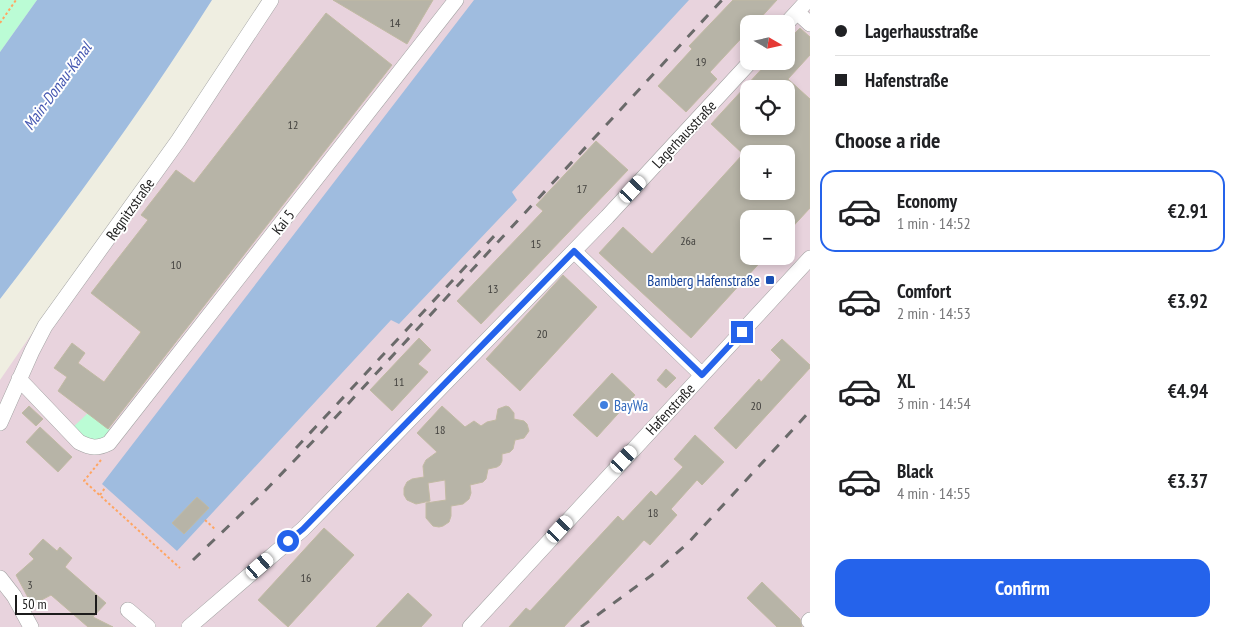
<!DOCTYPE html>
<html lang="en">
<head>
<meta charset="utf-8">
<style>
	:root { --surface:#fff; --page:#f2f2f2; --text:#202124; --muted:#757577; --line:#e0e0e0; --accent:#2563eb }
	body { margin:0; font-family:"PT Sans Narrow",sans-serif; background:var(--page); color:var(--text); height:100vh; display:flex; flex-direction:column; font-size:19px; white-space:nowrap }
	* { box-sizing:border-box; margin:0 }
	p { font-size:16px; color:var(--muted) }
	.icon { flex:none; width:28px; height:28px; fill:none; stroke:currentColor; stroke-width:2; stroke-linecap:round; stroke-linejoin:round }
	.map { position:relative; flex:1; overflow:hidden }
	.side { display:flex; flex-direction:column; background:var(--surface); width:425px }
	.side>* { flex:none }
	.hud { display:grid; align-content:center; height:110px; padding:0 25px; background:var(--surface) }
	.needle { width:32px; rotate:99deg }
	.tools { position:absolute; left:740px; top:15px; display:grid; gap:10px }
	.tools a { display:grid; place-items:center; width:55px; height:55px; border-radius:10px; background:var(--surface); box-shadow:0 2px 8px #0003; font-size:25px }
	.scale { position:absolute; left:15px; bottom:12px; width:82px; box-sizing:border-box; padding-left:5px; border:2px solid #1c1c1c; border-top:0; font-size:14px; line-height:18px; white-space:nowrap; color:#1c1c1c; -webkit-text-stroke:4px #fff; paint-order:stroke }
	.end { position:absolute; width:22px; height:22px; margin:-11px; border:6px solid #2563eb; background:#fff; box-shadow:0 0 0 2px #fff }
	.from { border-radius:50% }
	.car { position:absolute; width:15px; height:30px; margin:-15px -8px; border-radius:6px; box-shadow:0 0 4px 1px #0007; background:linear-gradient(#fff 24%,#345 0 40%,#fff 0 76%,#345 0 86%,#fff 0) }
	.hud b { display:flex; align-items:center; gap:18px; height:48px; font-size:19px }
	.hud b+b { border-top:1px solid var(--line) }
	.hud i { width:12px; height:12px; background:var(--text) }
	ul { padding:0; list-style:none }
	li { display:flex; align-items:center; gap:15px; height:82px; margin:0 10px 8px; padding:0 15px; border:2px solid transparent; border-radius:15px }
	li div { flex:1 }
	li b { display:block; font-size:19px }
	li em { font-style:normal; font-weight:600 }
	li.selected { border-color:var(--accent) }
	li>.icon { width:45px; height:45px; stroke-width:1.5 }
	h2 { padding:0 25px; font-size:22px; line-height:60px }
	.primary-button { display:flex; gap:10px; margin-top:auto; padding:10px 25px }
	.primary-button a { flex:1; height:58px; border-radius:15px; background:var(--accent); color:#fff; font-size:20px; font-weight:600; line-height:58px; text-align:center }
	main { display:flex; flex:1; min-height:0 }
	.map>svg:first-child { display:block }
	.industrial { fill:#e8d3dd; fill-rule:evenodd }
	.park { fill:#bbfcd5 }
	.water { fill:#9fbcdf }
	.building { fill:#b7b4a7; stroke:#c1baa3; fill-rule:evenodd }
	.lines { fill:none; stroke-linecap:round; stroke-linejoin:round }
	.minor-casing { stroke:#a3a3a3; stroke-width:16 }
	.path { stroke:#ffa562; stroke-width:2; stroke-dasharray:2.5 2.5; stroke-linecap:butt }
	.minor { stroke:#fff; stroke-width:15 }
	.rail { stroke:#6a6a6a; stroke-width:3; stroke-dasharray:10 10; stroke-linecap:butt }
	.route { stroke:#2563eb; stroke-width:6 }
	.transit-dot { fill:#1a4fb4; stroke:#fff; stroke-width:2 }
	.shop-dot { fill:#3f7fe0; stroke:#fff; stroke-width:2 }
	.labels { text-anchor:middle; dominant-baseline:central; stroke-width:4; stroke-linejoin:round; paint-order:stroke }
	.number-label { font-size:12px; fill:#43423f }
	.street-label { font-size:15px; fill:#1c1c1c; stroke:#fff }
	.transit-label { font-size:15px; fill:#164399; stroke:#fff; text-anchor:end }
	.shop-label { font-size:15px; fill:#366cbe; stroke:#fff; text-anchor:start }
	.water-label { font-size:16px; font-style:italic; fill:#4457b1; stroke:#fff }
</style>
</head>
<body>
<main>
<div class="map">
<svg width="810" height="627" viewBox="0 0 810 627">
	<rect width="100%" height="100%" fill="#efeee1"/>
	<path class="industrial" d="M264 0H810V627H0V380L46 313 152 170ZM749 24H786V61H749ZM749 89H786V126H749ZM749 154H786V191H749ZM749 219H786V256H749Z"/>
	<path class="park" d="M0 0H37L0 52Z
		M88 413 111 430 114 433 92 443 71 429Z"/>
	<path class="water" d="M37 0H212C147 103 75 202 0 299V52Z
		M474 0H689L512 192 517 200 399 324 391 320 177 551 102 484Z"/>
	<path class="building" d="M333 0H433L407 44Z
		M733 0H777L755 24H749V30L710 72 717 79 686 112 658 86 692 49 689 46Z
		M326 13 392 65 108 429 58 391 67 377 54 368 72 343 85 353 78 363 104 382 141 332 91 293 148 220 141 215 176 170 194 183Z
		M800 28 810 37V55L788 79 810 99V208L786 234V219H749V256H766L691 338 599 253 623 227 652 254 743 154 711 124 769 61H786V42ZM749 89H786V126H749ZM749 154H786V191H749Z
		M596 141 628 170 481 324 457 301 543 211 536 205Z
		M563 275 597 307 520 391 486 359Z
		M419 338 431 350 418 364 428 372 392 411 370 390Z
		M782 339 810 365V368L736 449 714 428 759 379 761 382 781 360 771 350Z
		M666 369 676 378 666 388 657 380Z
		M612 373 635 395 597 437 573 415Z
		M29 406 43 419 36 426 22 413Z
		M442 406 465 427 474 421 481 426 487 422 496 420 498 409 506 406 509 407 514 413V419L524 421 527 424 529 431 524 438 515 440 513 449 510 452 502 454V461L500 465 497 467 488 469 486 479 483 482 470 485 471 493 469 499 463 504 451 506V516L449 522 443 526 439 527 433 526 426 518V503L446 500 445 480 428 483 430 501 416 504 407 500 404 495V488L407 482 412 479 424 477 423 466 426 460 437 452 417 433Z
		M40 427 72 457 58 472 26 442Z
		M695 435 724 462 702 485 697 480 671 509 677 515 650 545 644 540 564 627H509L526 608 530 611 618 516 623 521 651 491 656 496 683 467 674 459Z
		M197 497 209 508 184 534 172 523Z
		M324 528 354 555 288 627 258 600Z
		M43 539 57 551 60 547 72 558 65 567 106 603 93 617 113 627H88L51 595 32 605 16 575 34 559 29 554Z
		M762 582 800 619 802 627H777L747 598Z
		M408 593 432 615 421 627H376Z"/>
	<g class="lines">
		<g class="minor-casing">
			<path id="minor" d="M797 12 810 24
				M786 24 808 0
				M574 251 702 375
				M19 379 79 442C91 448 97 449 109 443L456 0
				M0 423 32 351 45 326 178 141 271 0
				M0 578 14 596 31 627
				M128 610 148 627
				M809 621 810 620
				M189 627 303 529 607 217 751 61
				M470 627 810 258"/>
		</g>
		<path class="path" d="M0 23 16 0
			M101 460 84 481 180 568
			M100 495 105 488
			M205 520 216 530"/>
		<use href="#minor" class="minor"/>
		<path class="rail" d="M296 448 496 234
			M193 560 259 497 321 433 722 0
			M581 627 652 575 688 543 810 411"/>
	</g>
	<g class="lines">
		<path class="route" d="M288 541 303 529 574 251 702 375 742 332"/>
	</g>
	<rect class="transit-dot" x="765" y="275" width="10" height="10" rx="2.5"/>
	<circle class="shop-dot" cx="604" cy="405" r="5"/>
	<g class="labels">
		<g class="number-label">
			<text x="395" y="22">14</text>
			<text x="701" y="61">19</text>
			<text x="293" y="124">12</text>
			<text x="582" y="188">17</text>
			<text x="688" y="240">26a</text>
			<text x="536" y="243">15</text>
			<text x="176" y="264">10</text>
			<text x="493" y="288">13</text>
			<text x="542" y="333">20</text>
			<text x="399" y="381">11</text>
			<text x="756" y="405">20</text>
			<text x="440" y="429">18</text>
			<text x="653" y="512">18</text>
			<text x="306" y="577">16</text>
			<text x="30" y="584">3</text>
		</g>
		<g class="street-label">
			<text transform="translate(684 134) rotate(-47)">Lagerhausstraße</text>
			<text transform="translate(130 209) rotate(-55)">Regnitzstraße</text>
			<text transform="translate(283 222) rotate(-52)">Kai 5</text>
			<text transform="translate(670 409) rotate(-47)">Hafenstraße</text>
		</g>
		<g class="transit-label">
			<text x="760" y="280">Bamberg Hafenstraße</text>
		</g>
		<g class="shop-label">
			<text x="614" y="405">BayWa</text>
		</g>
		<g class="water-label">
			<text transform="translate(57 86) rotate(-54)">Main-Donau-Kanal</text>
		</g>
	</g>
</svg>
<div class="tools">
<a><svg class="needle" viewBox="-14 -14 28 28"><path d="M0-13l5 13h-10z" fill="#e53935"/><path d="M0 13l5-13h-10z" fill="#757577"/></svg></a>
<a><svg class="icon" aria-label="locate" viewBox="0 0 24 24"><circle cx="12" cy="12" r="6"/><path d="M12 2v4M12 18v4M2 12h4M18 12h4"/></svg></a>
<a>+</a>
<a>−</a>
</div>
<div class="scale">50 m</div>
<i class="end from" style="left:288px;top:541px"></i>
<i class="end" style="left:742px;top:332px"></i>
<i class="car" style="left:633px;top:189px;rotate:43deg"></i>
<i class="car" style="left:624px;top:459px;rotate:43deg"></i>
<i class="car" style="left:560px;top:529px;rotate:43deg"></i>
<i class="car" style="left:260px;top:566px;rotate:49deg"></i>
</div>
<section class="side">
<div class="hud">
<b><i class="from"></i>Lagerhausstraße</b>
<b><i></i>Hafenstraße</b>
</div>
<h2>Choose a ride</h2>
<ul>
<li class="selected"><svg class="icon" aria-label="car" viewBox="0 0 24 24"><path d="M5 17H2v-5l4-1 3-4h7l3 4 3 1v5h-3M9 17h6M6 11h13"/><circle cx="7" cy="17" r="2"/><circle cx="17" cy="17" r="2"/></svg><div><b>Economy</b><p>1 min · 14:52</p></div><em>€2.91</em></li>
<li><svg class="icon" aria-label="car" viewBox="0 0 24 24"><path d="M5 17H2v-5l4-1 3-4h7l3 4 3 1v5h-3M9 17h6M6 11h13"/><circle cx="7" cy="17" r="2"/><circle cx="17" cy="17" r="2"/></svg><div><b>Comfort</b><p>2 min · 14:53</p></div><em>€3.92</em></li>
<li><svg class="icon" aria-label="car" viewBox="0 0 24 24"><path d="M5 17H2v-5l4-1 3-4h7l3 4 3 1v5h-3M9 17h6M6 11h13"/><circle cx="7" cy="17" r="2"/><circle cx="17" cy="17" r="2"/></svg><div><b>XL</b><p>3 min · 14:54</p></div><em>€4.94</em></li>
<li><svg class="icon" aria-label="car" viewBox="0 0 24 24"><path d="M5 17H2v-5l4-1 3-4h7l3 4 3 1v5h-3M9 17h6M6 11h13"/><circle cx="7" cy="17" r="2"/><circle cx="17" cy="17" r="2"/></svg><div><b>Black</b><p>4 min · 14:55</p></div><em>€3.37</em></li>
</ul>
<div class="primary-button"><a>Confirm</a></div>
</section>
</main>
</body>
</html>
